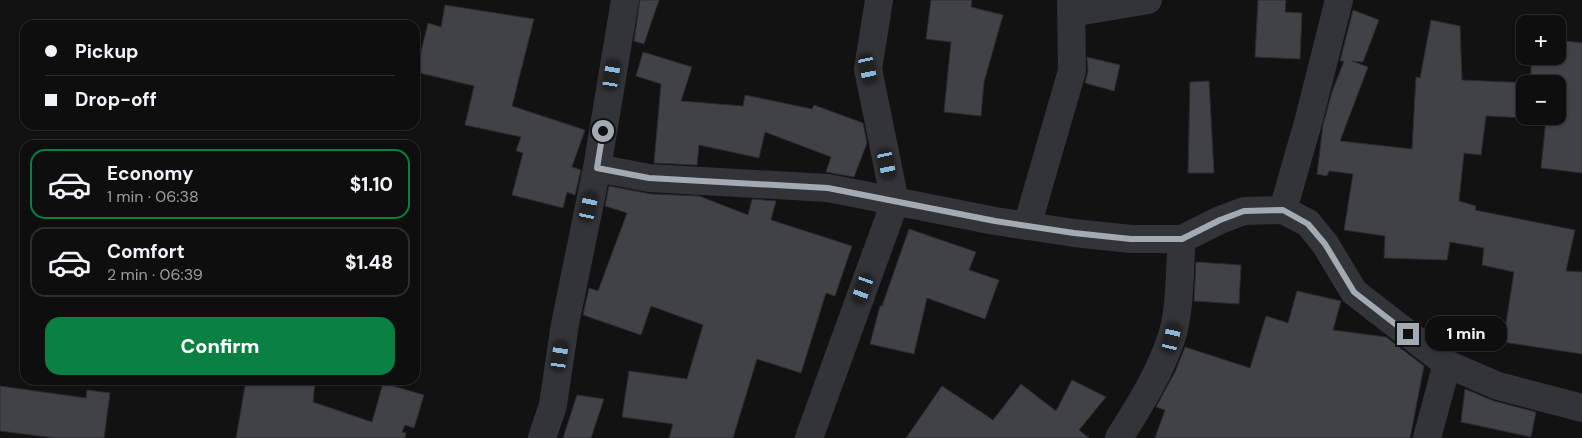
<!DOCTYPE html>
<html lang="en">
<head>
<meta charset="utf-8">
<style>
	:root { --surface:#0e0e0e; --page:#171717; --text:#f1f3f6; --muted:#9b9c9e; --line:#2e2e2e; --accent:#0b8043 }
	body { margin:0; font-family:"DM Sans",sans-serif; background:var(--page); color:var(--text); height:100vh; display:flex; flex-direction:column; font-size:19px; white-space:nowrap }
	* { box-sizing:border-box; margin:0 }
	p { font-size:16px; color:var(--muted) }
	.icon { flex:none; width:28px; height:28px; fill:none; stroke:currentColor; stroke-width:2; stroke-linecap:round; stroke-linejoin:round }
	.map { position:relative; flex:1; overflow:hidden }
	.drawer { position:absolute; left:20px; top:140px; width:400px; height:245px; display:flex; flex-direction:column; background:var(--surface); border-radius:15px; box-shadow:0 1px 4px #0004,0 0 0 1px var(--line) }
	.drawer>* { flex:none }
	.banner { position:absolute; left:20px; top:20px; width:400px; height:110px; border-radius:15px; box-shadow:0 1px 4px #0004,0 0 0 1px var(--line); display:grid; align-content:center; height:110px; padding:0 25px; background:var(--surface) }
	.buttons { position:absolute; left:1516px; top:15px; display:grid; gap:10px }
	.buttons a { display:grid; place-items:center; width:50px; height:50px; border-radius:10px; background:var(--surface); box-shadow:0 1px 4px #0004,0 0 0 1px var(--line); font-size:25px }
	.end { position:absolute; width:22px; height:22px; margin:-11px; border:6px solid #a4aab3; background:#111; box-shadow:0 0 0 2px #111 }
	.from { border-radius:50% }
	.bubble { position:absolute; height:35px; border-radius:15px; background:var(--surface); box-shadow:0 1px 4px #0004,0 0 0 1px var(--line); font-size:16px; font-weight:800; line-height:35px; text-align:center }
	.car { position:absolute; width:15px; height:30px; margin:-15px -8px; border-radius:6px; box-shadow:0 0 4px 1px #0007; background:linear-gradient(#222 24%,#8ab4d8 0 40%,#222 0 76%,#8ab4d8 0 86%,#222 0) }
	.banner b { display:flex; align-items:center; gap:18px; height:48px; font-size:19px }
	.banner b+b { border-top:1px solid var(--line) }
	.banner i { width:12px; height:12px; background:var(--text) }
	ul { padding:9px 0 0; list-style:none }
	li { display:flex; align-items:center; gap:15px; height:70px; margin:0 10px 8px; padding:0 15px; border:2px solid var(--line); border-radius:15px }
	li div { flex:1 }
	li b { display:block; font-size:19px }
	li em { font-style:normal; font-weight:800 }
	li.on { border-color:var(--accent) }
	li>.icon { width:45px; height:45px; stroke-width:1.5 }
	.action { display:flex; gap:10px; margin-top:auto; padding:10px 25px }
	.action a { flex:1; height:58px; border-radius:15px; background:var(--accent); color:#fff; font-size:20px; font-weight:800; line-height:58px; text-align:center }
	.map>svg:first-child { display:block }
	.building { fill:#414246; stroke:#2c2c2f; fill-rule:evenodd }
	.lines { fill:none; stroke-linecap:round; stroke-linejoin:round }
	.minor { stroke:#333438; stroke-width:28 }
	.route { stroke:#a4aab3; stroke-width:6 }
</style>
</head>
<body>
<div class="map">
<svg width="1582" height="438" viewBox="0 0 1582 438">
	<rect width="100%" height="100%" fill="#121213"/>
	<path class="building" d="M640 0H659L644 44 634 41Z
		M931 0H972L971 7 1003 15 984 82 981 116 944 112 951 42 926 39Z
		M1258 0H1286L1285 12 1302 13 1300 59 1255 57Z
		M445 5 534 19 512 106 585 130 572 167 581 170 575 195 567 192 563 208 512 195 523 153 516 151 521 137 465 125 474 86 416 72 428 23 441 27Z
		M1353 10 1379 20 1363 62 1352 61 1368 67 1340 141 1412 149 1416 77 1420 78 1431 20 1460 26 1462 80 1530 83 1532 56H1558V40L1582 43V173L1541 168 1546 119 1486 116 1481 155 1464 153 1459 201 1476 206 1475 210 1575 230 1566 271 1582 272V354L1503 342 1514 272 1482 265 1484 248 1450 242 1447 260 1384 258 1385 236 1344 230 1353 174 1329 171 1327 176 1317 174 1323 125 1332 92 1344 61H1340ZM1525 84H1558V116H1525Z
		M643 52 692 67 681 101 743 106 745 95 812 109 814 105 863 123 867 143 854 177 826 172 831 157 765 132 759 158 699 145 697 165 654 163 661 84 636 76Z
		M1087 57 1120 65 1114 91 1085 83 1088 71Z
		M1209 81 1214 173H1188L1190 82Z
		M609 186 651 194 699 196 748 215 752 199 776 201 771 220 852 246 835 296 826 293 801 373 757 359 733 438H669L673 424 622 417 629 371 687 379 703 325 651 306 641 335 583 315 589 288 598 291 627 213 605 206Z
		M909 229 976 252 969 270 999 280 985 319 927 298 914 354 870 344 880 306H882Z
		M1196 262 1241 265 1239 304 1194 301Z
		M1297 291 1341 301 1333 330 1386 337 1424 366 1410 438H1155L1165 410 1156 407 1175 372 1185 347 1250 368 1266 316 1288 323Z
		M246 380H315L313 402 372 422 383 383 424 395 414 428 405 425 402 432 406 433 405 438H236Z
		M1072 380 1106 397 1079 430 1089 438H906L942 386 993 420 1021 384 1056 411Z
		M0 386 86 398 87 390 110 393 104 438H55L0 431Z
		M1465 389 1494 401 1536 412 1531 437 1461 422Z
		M577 395 604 399 591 438H563Z"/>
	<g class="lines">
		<path class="minor" d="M1071 13 1148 0
			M597 168 649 178 828 188 995 221 1074 233 1131 239H1182L1220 220 1244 211 1283 210 1308 223 1325 244 1354 292 1447 364 1498 386 1582 408
			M1283 210 1309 119 1339 0
			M1027 226 1072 71 1071 0
			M542 438 553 405 565 324 597 168 625 0
			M809 438 895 202 868 69 879 0
			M1119 438C1139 406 1159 375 1171 339 1181 311 1179 269 1182 239
			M1427 438 1447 364"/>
	</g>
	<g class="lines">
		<path class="route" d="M603 131 597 168 649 178 828 188 995 221 1074 233 1131 239H1182L1220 220 1244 211 1283 210 1308 224 1325 244 1354 292 1408 334"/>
	</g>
</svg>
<div class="buttons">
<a>+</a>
<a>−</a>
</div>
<i class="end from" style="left:603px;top:131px"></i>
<i class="end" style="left:1408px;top:334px"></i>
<div class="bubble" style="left:1425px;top:316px;width:82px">1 min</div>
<i class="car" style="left:868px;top:69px;rotate:168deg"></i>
<i class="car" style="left:612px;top:75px;rotate:9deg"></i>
<i class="car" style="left:887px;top:164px;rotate:168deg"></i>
<i class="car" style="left:589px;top:207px;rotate:12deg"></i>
<i class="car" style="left:863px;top:289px;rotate:200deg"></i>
<i class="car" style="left:1172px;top:338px;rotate:13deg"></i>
<i class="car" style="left:560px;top:356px;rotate:8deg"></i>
<div class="banner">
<b><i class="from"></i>Pickup</b>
<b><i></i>Drop-off</b>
</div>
<section class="drawer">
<ul>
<li class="on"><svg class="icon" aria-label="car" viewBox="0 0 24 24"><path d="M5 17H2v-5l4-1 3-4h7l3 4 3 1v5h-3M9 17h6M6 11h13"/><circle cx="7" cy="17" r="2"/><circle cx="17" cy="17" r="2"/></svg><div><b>Economy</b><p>1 min · 06:38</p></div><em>$1.10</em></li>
<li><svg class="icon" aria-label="car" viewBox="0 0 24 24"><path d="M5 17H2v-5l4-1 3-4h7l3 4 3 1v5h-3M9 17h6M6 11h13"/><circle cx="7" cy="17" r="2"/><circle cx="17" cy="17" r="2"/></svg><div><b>Comfort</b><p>2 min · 06:39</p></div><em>$1.48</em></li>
</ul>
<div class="action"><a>Confirm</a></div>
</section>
</div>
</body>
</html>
